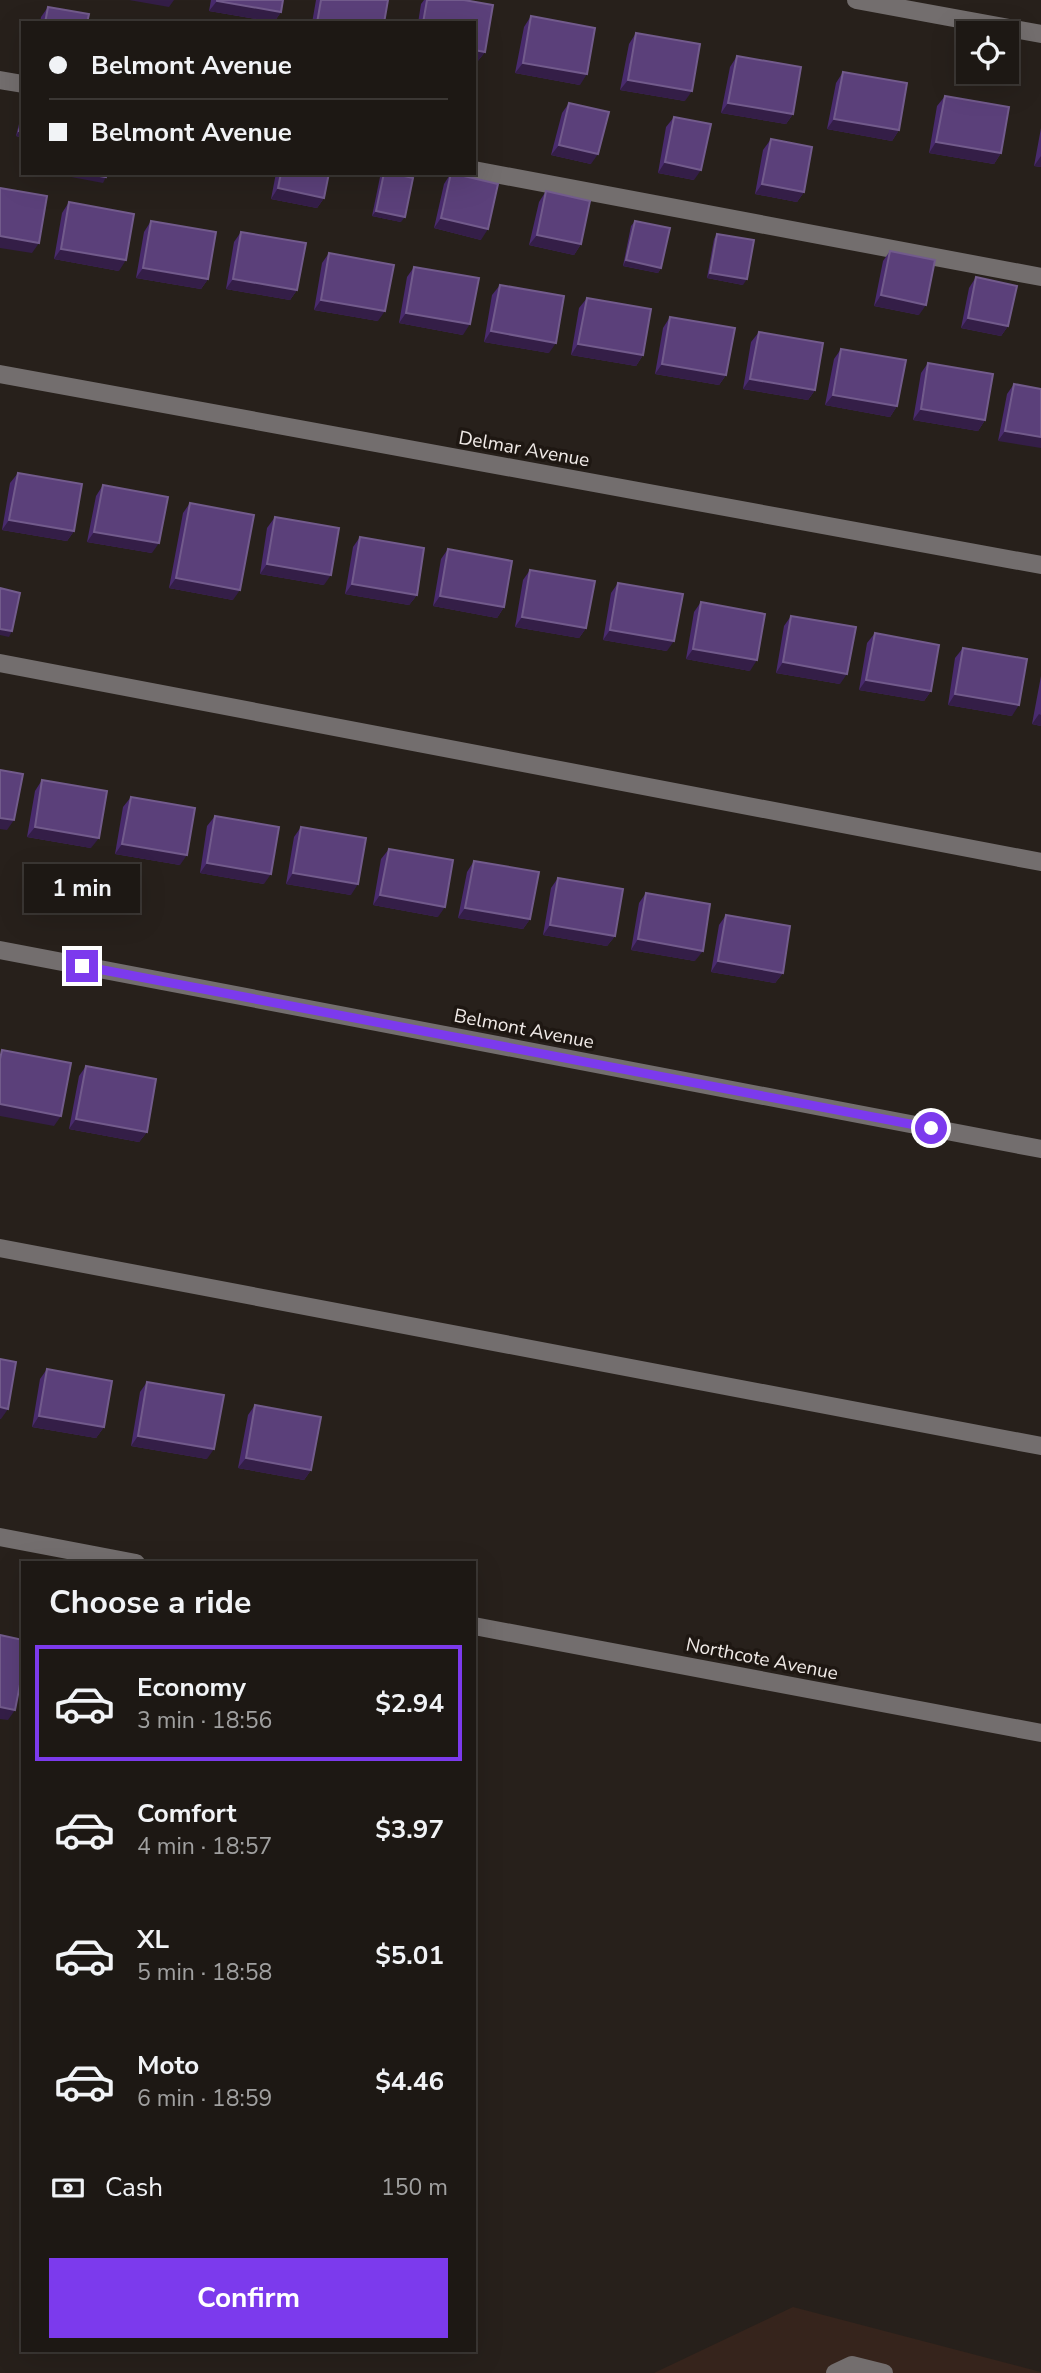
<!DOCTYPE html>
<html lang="en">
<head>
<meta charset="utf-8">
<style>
	:root { --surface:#1d1814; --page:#2a2522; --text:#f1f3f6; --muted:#a0a0a0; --line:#3b3734; --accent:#7c3aed }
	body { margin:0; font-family:"Nunito Sans",sans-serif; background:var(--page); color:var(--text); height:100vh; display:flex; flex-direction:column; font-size:26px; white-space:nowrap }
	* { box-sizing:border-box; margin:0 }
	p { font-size:23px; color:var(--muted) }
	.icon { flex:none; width:38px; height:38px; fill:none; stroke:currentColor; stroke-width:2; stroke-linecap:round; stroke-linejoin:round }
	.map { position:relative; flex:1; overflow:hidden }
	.sheet { position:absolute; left:21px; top:1561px; width:455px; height:791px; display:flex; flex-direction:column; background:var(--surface); border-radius:0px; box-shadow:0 7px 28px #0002,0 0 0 2px var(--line) }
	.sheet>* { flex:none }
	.banner { position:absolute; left:21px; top:21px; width:455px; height:154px; border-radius:0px; box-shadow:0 7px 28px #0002,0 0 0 2px var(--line); display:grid; align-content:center; height:154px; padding:0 28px; background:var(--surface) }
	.buttons { position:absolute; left:956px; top:21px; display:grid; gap:14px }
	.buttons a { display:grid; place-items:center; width:63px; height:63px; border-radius:0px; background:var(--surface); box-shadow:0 7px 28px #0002,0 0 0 2px var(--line); font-size:35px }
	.end { position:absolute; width:32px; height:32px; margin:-16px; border:9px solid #7c3aed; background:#fff; box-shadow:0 0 0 4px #fff }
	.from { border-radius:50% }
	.bubble { position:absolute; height:49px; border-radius:0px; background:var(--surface); box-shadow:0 7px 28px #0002,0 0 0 2px var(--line); font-size:23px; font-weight:700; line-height:49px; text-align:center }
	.banner b { display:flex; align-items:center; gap:24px; height:66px; font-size:26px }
	.banner b+b { border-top:2px solid var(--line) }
	.banner i { width:18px; height:18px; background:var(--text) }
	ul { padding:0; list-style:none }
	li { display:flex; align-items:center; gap:21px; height:116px; margin:0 14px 10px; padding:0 14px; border:4px solid transparent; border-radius:0px }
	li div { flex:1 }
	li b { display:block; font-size:26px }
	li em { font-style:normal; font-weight:700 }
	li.current { border-color:var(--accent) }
	li>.icon { width:63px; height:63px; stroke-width:1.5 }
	h2 { padding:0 28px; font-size:32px; line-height:84px }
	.pay { display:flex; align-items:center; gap:18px; height:77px; padding:0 28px; font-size:26px }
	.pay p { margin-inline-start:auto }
	.cta { display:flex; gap:14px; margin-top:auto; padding:14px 28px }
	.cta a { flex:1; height:80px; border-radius:0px; background:var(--accent); color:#fff; font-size:28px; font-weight:700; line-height:80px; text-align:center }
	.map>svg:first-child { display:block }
	.commercial { fill:#36241c }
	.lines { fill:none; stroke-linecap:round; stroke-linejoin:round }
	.minor { stroke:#736e6e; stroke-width:18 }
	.wall { fill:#492b6d }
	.shaded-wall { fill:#341e47 }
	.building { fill:#5b407a; stroke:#725b8c; stroke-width:2 }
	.route { stroke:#7c3aed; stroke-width:9 }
	.labels { text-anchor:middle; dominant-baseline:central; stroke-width:7; stroke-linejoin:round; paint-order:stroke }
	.street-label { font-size:19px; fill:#f1ebe8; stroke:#1e1712 }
</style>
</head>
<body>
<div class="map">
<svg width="1041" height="2373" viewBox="0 0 1041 2373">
	<rect width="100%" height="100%" fill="#27201b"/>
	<path class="commercial" d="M793 2307 1041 2372V2373H654Z"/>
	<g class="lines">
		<path class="minor" d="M856 0 1041 34
			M0 80 23 84
			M474 170 1041 277
			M0 374 1041 565
			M0 663 1041 862
			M0 950 1041 1149
			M0 1248 1041 1446
			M0 1537 136 1563
			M474 1626 1041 1733
			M835 2373 852 2365 884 2373"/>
	</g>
	<path class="wall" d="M211 0H283L281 12 274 22 209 11Z
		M316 0H388L384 23H312Z
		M424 0H464L493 5 485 52 477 62 474 61V23H418L421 4Z
		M48 7 87 23H40L41 17Z
		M531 16 580 85 515 73 524 27Z
		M636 33 685 101 620 90 629 44Z
		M737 56 793 114 786 124 721 113 730 67Z
		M843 72 899 130 892 141 827 129 836 83Z
		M945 96 1001 153 994 164 929 153 937 106Z
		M569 103 591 164 551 155 562 113Z
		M23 108V138L16 136Z
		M674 117 694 180 658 173 666 127Z
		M1041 128V167L1034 166Z
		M771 139 804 192 797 202 755 194 763 150Z
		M276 173H329L324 198 317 208 271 199Z
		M383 173H391L401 222 372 216 380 177Z
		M451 173 481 240 434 228 444 184Z
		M546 191 581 244 574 255 529 245 539 202Z
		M69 202 119 271 54 259 62 213Z
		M151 221 208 279 201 289 136 278 144 232Z
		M635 221 661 268 658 273 623 266 631 226Z
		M241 232 297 290 290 300 226 289 234 242Z
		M717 234 743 285 707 278 714 239Z
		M890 251 919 315 874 306 883 261Z
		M329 253 378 321 314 310 322 263Z
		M414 267 463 335 399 323 407 277Z
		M976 277 1008 326 1001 336 961 328 969 288Z
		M500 285 549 353 484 342 492 295Z
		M587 298 643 355 636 366 571 355 579 308Z
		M670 317 726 375 719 385 655 374 663 328Z
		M759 332 815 390 808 400 743 389 751 342Z
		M841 349 897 406 890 417 825 405 834 359Z
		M928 363 985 420 978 431 913 420 921 373Z
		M1014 384 1041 389 998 441 1007 394Z
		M18 473 74 531 67 541 2 530 10 483Z
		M103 485 152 553 87 542 96 496Z
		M190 503 233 600 169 588 183 513Z
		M275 517 324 585 260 574 267 528Z
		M360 537 417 595 409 605 345 594 353 547Z
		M448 549 504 607 497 618 433 606 441 559Z
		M530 570 586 628 579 638 515 627 523 580Z
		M618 583 667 651 603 640 611 593Z
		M701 602 750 671 686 659 694 612Z
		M791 616 840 684 776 673 784 626Z
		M875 633 931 691 924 701 859 690 867 643Z
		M963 648 1012 716 948 705 955 658Z
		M1041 676V726L1032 724Z
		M42 780 91 848 27 837 35 791Z
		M131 797 180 865 115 854 123 807Z
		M215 816 264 884 200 873 207 826Z
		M301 827 351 895 286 884 294 837Z
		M389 849 438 917 373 905 381 859Z
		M474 861 530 919 523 929 458 918 467 872Z
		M558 878 615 936 607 946 543 935 551 888Z
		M646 893 695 961 631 950 639 903Z
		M726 915 783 973 775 983 711 972 719 925Z
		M86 1066 147 1132 139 1142 69 1129 79 1076Z
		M47 1369 104 1427 96 1438 32 1427 40 1379Z
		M147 1382 207 1459 131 1446 140 1392Z
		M255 1405 311 1470 304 1480 238 1468 248 1415Z"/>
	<path class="shaded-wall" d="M129 0H174L169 7Z
		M217 1 281 12 274 22 209 11Z
		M474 50 485 52 477 62 474 61Z
		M523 63 587 74 580 85 515 73Z
		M628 80 692 91 685 101 620 90Z
		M728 103 793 114 786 124 721 113Z
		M834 119 899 130 892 141 827 129Z
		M19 131 23 132V138L16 136Z
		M936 142 1001 153 994 164 929 153Z
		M559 145 598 154 591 164 551 155Z
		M1041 156V167L1034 166Z
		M665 162 701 170 694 180 658 173Z
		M68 173H82L106 177 103 183 66 176Z
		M762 184 804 192 797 202 755 194Z
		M278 188 324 198 317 208 271 199Z
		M376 211 405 217 401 222 372 216Z
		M441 218 488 229 481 240 434 228Z
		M537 235 581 244 574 255 529 245Z
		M0 236 39 243 32 253 0 248Z
		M61 249 126 260 119 271 54 259Z
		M626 260 661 268 658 273 623 266Z
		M143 268 208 279 201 289 136 278Z
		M710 273 747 279 743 285 707 278Z
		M233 279 297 290 290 300 226 289Z
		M881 295 926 305 919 315 874 306Z
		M321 300 385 311 378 321 314 310Z
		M406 313 470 324 463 335 399 323Z
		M968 318 1008 326 1001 336 961 328Z
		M491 331 556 343 549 353 484 342Z
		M578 344 643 355 636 366 571 355Z
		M662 364 726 375 719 385 655 374Z
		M750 379 815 390 808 400 743 389Z
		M833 395 897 406 890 417 825 405Z
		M921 409 985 420 978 431 913 420Z
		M1005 431 1041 437V448L998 441Z
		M9 520 74 531 67 541 2 530Z
		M94 532 159 543 152 553 87 542Z
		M267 564 331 575 324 585 260 574Z
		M176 578 240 590 233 600 169 588Z
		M352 584 417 595 409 605 345 594Z
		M440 596 504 607 497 618 433 606Z
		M522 617 586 628 579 638 515 627Z
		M0 629 12 631 9 637 0 635Z
		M610 630 674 641 667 651 603 640Z
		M693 649 757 660 750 671 686 659Z
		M783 662 847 674 840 684 776 673Z
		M866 680 931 691 924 701 859 690Z
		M955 694 1019 705 1012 716 948 705Z
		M1039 714 1041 715V726L1032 724Z
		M0 818 14 820 7 830 0 829Z
		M35 827 99 838 91 848 27 837Z
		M122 844 187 855 180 865 115 854Z
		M207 863 271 874 264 884 200 873Z
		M293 873 358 884 351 895 286 884Z
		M380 895 445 907 438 917 373 905Z
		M465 908 530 919 523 929 458 918Z
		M550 925 615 936 607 946 543 935Z
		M638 939 703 951 695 961 631 950Z
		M718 961 783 973 775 983 711 972Z
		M0 1104 61 1116 54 1126 0 1116Z
		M76 1119 147 1132 139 1142 69 1129Z
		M0 1407 8 1409 1 1419H0Z
		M39 1416 104 1427 96 1438 32 1427Z
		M138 1436 214 1449 207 1459 131 1446Z
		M246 1458 311 1470 304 1480 238 1468Z
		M0 1707 15 1710 8 1720 0 1719Z"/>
	<path class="building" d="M217 0H283L281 12 217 1Z
		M321 0H388L384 23H317Z
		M427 0H464L493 5 485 52 474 50V23H423Z
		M48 7 89 14 87 23H45Z
		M531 16 595 28 587 74 523 63Z
		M636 33 700 44 692 91 628 80Z
		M737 56 801 67 793 114 728 103Z
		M843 72 907 83 899 130 834 119Z
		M945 96 1009 107 1001 153 936 142Z
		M569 103 609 112 598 154 559 145Z
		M23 117V132L19 131Z
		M674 117 711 124 701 170 665 162Z
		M771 139 812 147 804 192 762 184Z
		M82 173H107L106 177Z
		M281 173H329L324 198 278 188Z
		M384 173H391L413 178 405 217 376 211Z
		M451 173 498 184 488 229 441 218Z
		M0 188 47 196 39 243 0 236Z
		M546 191 590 201 581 244 537 235Z
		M69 202 134 214 126 260 61 249Z
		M151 221 216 232 208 279 143 268Z
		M635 221 670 228 661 268 626 260Z
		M241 232 306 243 297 290 233 279Z
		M717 234 754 240 747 279 710 273Z
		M890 251 935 260 926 305 881 295Z
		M329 253 394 265 385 311 321 300Z
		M414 267 479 278 470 324 406 313Z
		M976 277 1017 286 1008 326 968 318Z
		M500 285 564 296 556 343 491 331Z
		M587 298 651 309 643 355 578 344Z
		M670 317 735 328 726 375 662 364Z
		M759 332 823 343 815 390 750 379Z
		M841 349 906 360 897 406 833 395Z
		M928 363 993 374 985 420 921 409Z
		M1014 384 1041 389V437L1005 431Z
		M18 473 82 484 74 531 9 520Z
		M103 485 168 497 159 543 94 532Z
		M190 503 254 515 240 590 176 578Z
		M275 517 339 528 331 575 267 564Z
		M360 537 424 548 417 595 352 584Z
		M448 549 512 561 504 607 440 596Z
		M530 570 595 581 586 628 522 617Z
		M618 583 683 594 674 641 610 630Z
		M0 588 20 593 12 631 0 629Z
		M701 602 765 614 757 660 693 649Z
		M791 616 856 627 847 674 783 662Z
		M875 633 939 645 931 691 866 680Z
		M963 648 1027 659 1019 705 955 694Z
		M0 770 23 774 14 820 0 818Z
		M42 780 107 791 99 838 35 827Z
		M131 797 195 808 187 855 122 844Z
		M215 816 279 827 271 874 207 863Z
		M301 827 366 838 358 884 293 873Z
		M389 849 453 860 445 907 380 895Z
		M474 861 539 872 530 919 465 908Z
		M558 878 623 889 615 936 550 925Z
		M646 893 710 904 703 951 638 939Z
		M726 915 790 926 783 973 718 961Z
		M2 1050 71 1063 61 1116 0 1104V1059Z
		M86 1066 156 1079 147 1132 76 1119Z
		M0 1359 16 1362 8 1409 0 1407Z
		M47 1369 112 1381 104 1427 39 1416Z
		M147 1382 224 1395 214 1449 138 1436Z
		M255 1405 321 1417 311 1470 246 1458Z
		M0 1635 23 1640V1669L15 1710 0 1707Z"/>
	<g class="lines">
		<path class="route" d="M82 966 931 1128"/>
	</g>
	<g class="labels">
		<g class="street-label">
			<text transform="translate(524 449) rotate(10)">Delmar Avenue</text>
			<text transform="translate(524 1029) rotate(11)">Belmont Avenue</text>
			<text transform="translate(762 1659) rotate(11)">Northcote Avenue</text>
		</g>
	</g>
</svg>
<div class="buttons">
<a><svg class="icon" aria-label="locate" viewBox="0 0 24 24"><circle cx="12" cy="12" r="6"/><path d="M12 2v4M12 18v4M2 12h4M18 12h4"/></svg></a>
</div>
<i class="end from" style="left:931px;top:1128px"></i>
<i class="end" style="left:82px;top:966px"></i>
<div class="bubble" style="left:24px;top:864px;width:116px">1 min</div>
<div class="banner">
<b><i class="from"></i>Belmont Avenue</b>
<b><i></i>Belmont Avenue</b>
</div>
<section class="sheet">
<h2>Choose a ride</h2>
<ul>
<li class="current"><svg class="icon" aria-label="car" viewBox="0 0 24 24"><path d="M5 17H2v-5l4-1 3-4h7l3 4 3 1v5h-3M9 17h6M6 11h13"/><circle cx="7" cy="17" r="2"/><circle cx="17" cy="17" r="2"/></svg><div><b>Economy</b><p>3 min · 18:56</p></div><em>$2.94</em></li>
<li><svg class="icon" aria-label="car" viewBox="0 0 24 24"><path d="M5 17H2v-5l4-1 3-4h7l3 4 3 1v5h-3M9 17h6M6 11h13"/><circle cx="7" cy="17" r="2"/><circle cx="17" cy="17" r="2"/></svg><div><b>Comfort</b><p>4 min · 18:57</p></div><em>$3.97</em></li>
<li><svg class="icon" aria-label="car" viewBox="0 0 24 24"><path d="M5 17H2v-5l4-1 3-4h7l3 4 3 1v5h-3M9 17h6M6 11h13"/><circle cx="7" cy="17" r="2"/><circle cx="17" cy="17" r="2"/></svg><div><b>XL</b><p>5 min · 18:58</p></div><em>$5.01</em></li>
<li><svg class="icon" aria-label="car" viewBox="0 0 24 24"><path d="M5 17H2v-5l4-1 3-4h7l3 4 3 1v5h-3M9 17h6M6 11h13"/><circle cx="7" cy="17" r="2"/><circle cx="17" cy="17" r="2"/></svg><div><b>Moto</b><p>6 min · 18:59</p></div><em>$4.46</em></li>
</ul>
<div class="pay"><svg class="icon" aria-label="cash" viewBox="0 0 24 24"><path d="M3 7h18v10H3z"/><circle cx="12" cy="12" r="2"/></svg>Cash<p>150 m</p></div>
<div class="cta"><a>Confirm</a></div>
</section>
</div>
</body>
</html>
